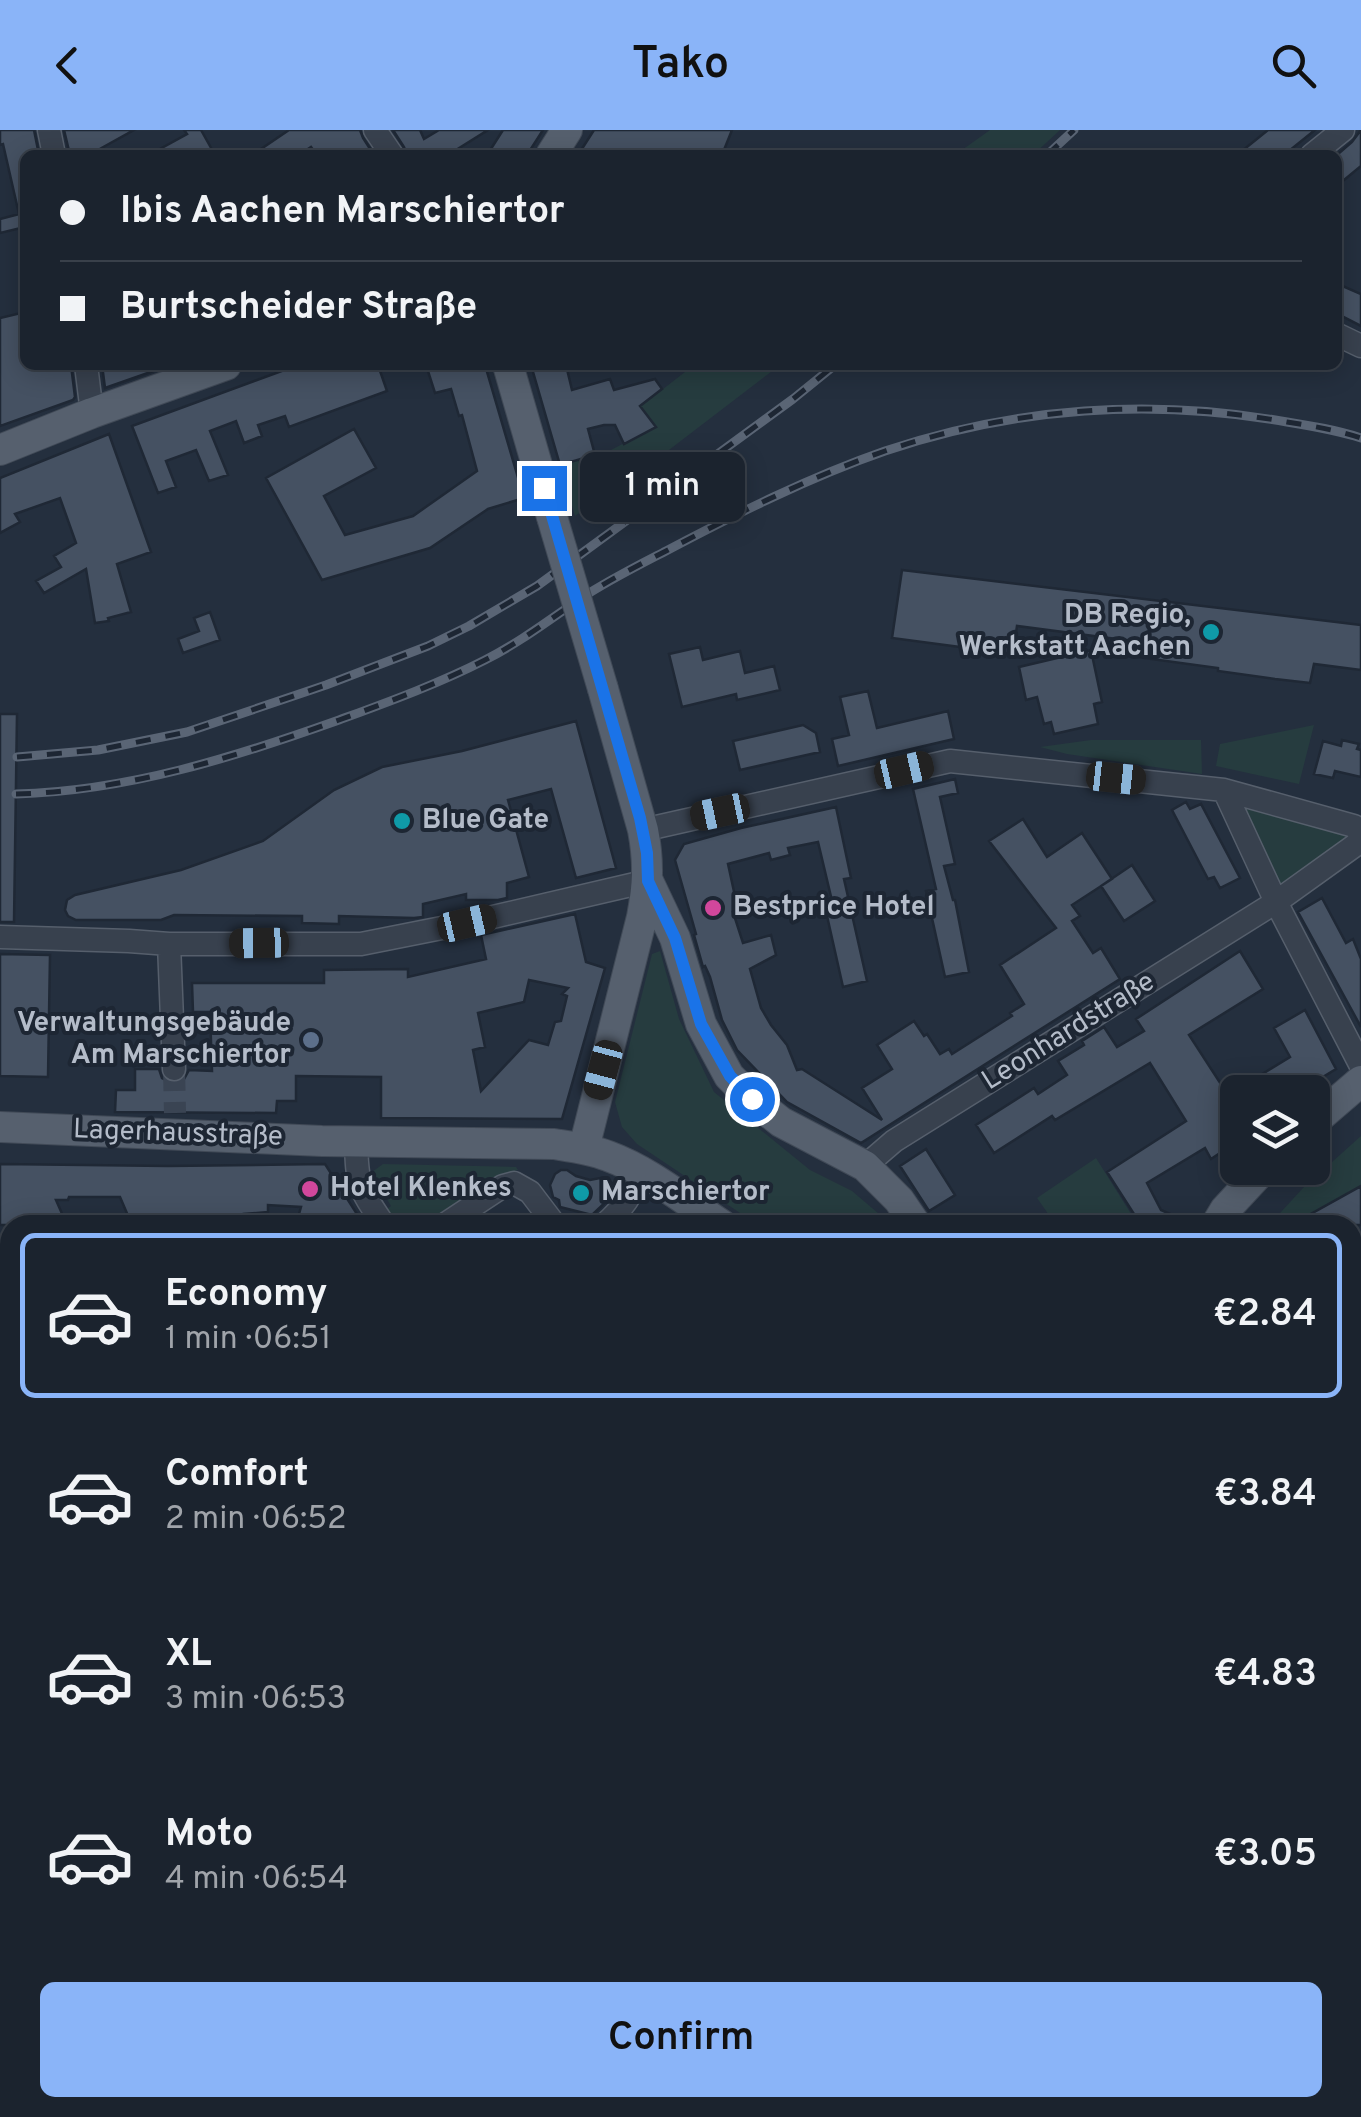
<!DOCTYPE html>
<html lang="en">
<head>
<meta charset="utf-8">
<style>
	:root { --surface:#1b232e; --page:#282f3a; --text:#f1f3f6; --muted:#a0a4aa; --line:#39404a; --accent:#8ab4f8 }
	body { margin:0; font-family:Overpass,sans-serif; background:var(--page); color:var(--text); height:100vh; display:flex; flex-direction:column; font-size:38px; white-space:nowrap }
	* { box-sizing:border-box; margin:0 }
	p { font-size:32px; color:var(--muted) }
	.icon { flex:none; width:55px; height:55px; fill:none; stroke:currentColor; stroke-width:2; stroke-linecap:round; stroke-linejoin:round }
	.map { position:relative; flex:1; overflow:hidden }
	.panel { position:absolute; left:0px; top:1085px; width:1362px; height:902px; display:flex; flex-direction:column; background:var(--surface); border-radius:30px 30px 0 0; box-shadow:0 5px 25px #0003,0 0 0 2px var(--line) }
	.panel>* { flex:none }
	.top-card { position:absolute; left:20px; top:20px; width:1322px; height:220px; border-radius:15px; box-shadow:0 5px 25px #0003,0 0 0 2px var(--line); display:grid; align-content:center; height:220px; padding:0 40px; background:var(--surface) }
	.buttons { position:absolute; left:1220px; top:945px; display:grid; gap:20px }
	.buttons a { display:grid; place-items:center; width:110px; height:110px; border-radius:15px; background:var(--surface); box-shadow:0 5px 25px #0003,0 0 0 2px var(--line); font-size:50px }
	.end { position:absolute; width:45px; height:45px; margin:-22px; border:12px solid #1a73e8; background:#fff; box-shadow:0 0 0 5px #fff }
	.from { border-radius:50% }
	.bubble { position:absolute; height:70px; border-radius:15px; background:var(--surface); box-shadow:0 5px 25px #0003,0 0 0 2px var(--line); font-size:32px; font-weight:600; line-height:70px; text-align:center }
	.car { position:absolute; width:30px; height:60px; margin:-30px -15px; border-radius:12px; box-shadow:0 0 8px 2px #0007; background:linear-gradient(#222 24%,#8ab4d8 0 40%,#222 0 76%,#8ab4d8 0 86%,#222 0) }
	.top-card b { display:flex; align-items:center; gap:35px; height:95px; font-size:38px }
	.top-card b+b { border-top:2px solid var(--line) }
	.top-card i { width:25px; height:25px; background:var(--text) }
	ul { padding:18px 0 0; list-style:none }
	li { display:flex; align-items:center; gap:30px; height:165px; margin:0 20px 15px; padding:0 20px; border:5px solid transparent; border-radius:15px }
	li div { flex:1 }
	li b { display:block; font-size:38px }
	li em { font-style:normal; font-weight:600 }
	li.current { border-color:var(--accent) }
	li>.icon { width:90px; height:90px; stroke-width:1.5 }
	.action { display:flex; gap:20px; margin-top:auto; padding:20px 40px }
	.action a { flex:1; height:115px; border-radius:15px; background:var(--accent); color:#111; font-size:40px; font-weight:600; line-height:115px; text-align:center }
	header { display:flex; justify-content:space-between; align-items:center; height:130px; padding:0 40px; background:var(--accent); color:#111; font-size:45px; font-weight:600 }
	.map>svg:first-child { display:block }
	.green { fill:#263c3f }
	.building { fill:#455162; stroke:#1f2835; stroke-width:2.5; fill-rule:evenodd }
	.lines { fill:none; stroke-linecap:round; stroke-linejoin:round }
	.minor-tunnel { stroke:#3a4453; stroke-width:22; stroke-dasharray:22 11; stroke-linecap:butt }
	.minor-casing { stroke:#565f6c; stroke-width:25 }
	.major-casing { stroke:#414a57; stroke-width:32 }
	.minor { stroke:#38414e; stroke-width:22 }
	.major { stroke:#56606e; stroke-width:30 }
	.rail-casing { stroke:#5a6575; stroke-width:9 }
	.rail { stroke:#1d2633; stroke-width:5; stroke-dasharray:15; stroke-linecap:butt }
	.major-bridge-casing { stroke:#414a57; stroke-width:32; stroke-linecap:butt }
	.major-bridge { stroke:#56606e; stroke-width:30 }
	.route { stroke:#1a73e8; stroke-width:12 }
	.culture-dot { fill:#0f9aa8; stroke:#1d2633; stroke-width:4 }
	.hotel-dot { fill:#d1479c; stroke:#1d2633; stroke-width:4 }
	.service-dot { fill:#5c6f8a; stroke:#1d2633; stroke-width:4 }
	.labels { text-anchor:middle; dominant-baseline:central; stroke-width:8; stroke-linejoin:round; paint-order:stroke }
	.poi-label { font-size:28px; font-weight:bold; fill:#b4bcc9; stroke:#1d2633; text-anchor:start }
	.street-label { font-size:28px; fill:#b4bcc9; stroke:#1d2633 }
</style>
</head>
<body>
<header><svg class="icon" aria-label="back" viewBox="0 0 24 24"><path d="M15 5l-7 7 7 7"/></svg>Tako<svg class="icon" aria-label="search" viewBox="0 0 24 24"><circle cx="10" cy="10" r="6"/><path d="M15 15l6 6"/></svg></header>
<div class="map">
<svg width="1361" height="1987" viewBox="0 0 1361 1987">
	<rect width="100%" height="100%" fill="#242f3e"/>
	<path class="green" d="M990 0H1060L1033 25H955Z
		M694 235H780L665 323 575 386 560 335 611 320 655 297 640 277Z
		M1314 595 1299 654 1216 636 1220 614Z
		M1091 610H1201L1202 644 1067 624 1040 617Z
		M1244 674 1347 703V708L1284 753H1277L1243 685Z
		M660 821 679 889 714 962 810 1040 852 1061 892 1095H758L637 1014 622 997 615 972 652 824Z
		M1361 1006V1056L1290 1095H1269L1303 1058Z
		M1096 1028 1138 1095H1056L1037 1068Z
		M383 1034 516 1037 518 1040 501 1044 421 1095H396L387 1079 391 1076 380 1057 375 1059 371 1049 372 1042Z"/>
	<path class="building" d="M0 0H34L39 25H25V97L0 103V89L19 84 3 14 0 15Z
		M64 0H134L98 20 100 25H70Z
		M184 0H201L215 25H149L187 4Z
		M289 0H360L363 8 374 25H317L311 17 299 25H252Z
		M393 0H420L424 9 439 0H488L448 25H407L404 17Z
		M503 0H543L527 25H487Z
		M594 0H732L722 25H578Z
		M1268 0H1315L1284 25H1237Z
		M1361 0V36L1338 55V24L1352 12Z
		M1338 154 1361 164V196L1338 184Z
		M25 182V235H71L75 267 73 270 0 296V188Z
		M102 235H164L165 237 105 258Z
		M298 235H378L387 261 289 297 285 286 258 295 262 306 244 313 236 291 210 301 228 345 209 351 196 320 166 331 176 357 158 363 132 296Z
		M426 235H485L524 368 488 379 430 418 322 450 266 348 354 299 376 338 324 366 345 405 413 386 477 341 462 285 459 286 451 259 435 263Z
		M531 235H566L572 260 610 249 614 260 655 249 662 259 640 276 656 297 624 314 615 295H604L588 299 595 325 560 335Z
		M109 304 151 422 117 434 131 482 108 488 109 491 95 493 86 439 44 463 36 451 61 437 54 426 76 413 60 368 15 384 20 392 0 403V348Z
		M902 440 1361 495V540L1314 534 1310 553 1275 549 1218 541V538L1093 521 1132 511 1017 496 1013 524 892 508Z
		M210 482 220 510 183 523 178 509 199 501 194 488Z
		M700 517 703 530 740 521 745 543 774 536 780 560 737 570 736 564 682 577 669 524Z
		M1091 520 1102 572 1094 574 1098 594 1054 604 1051 592 1044 594 1037 567 1026 570 1019 537Z
		M868 561 877 598 948 581 954 609 838 636 832 609 849 605 840 567Z
		M0 584H17L14 792H0Z
		M576 591 616 738 576 748 551 659 508 670 529 747 507 753V768L498 770H466V764L423 774V787L414 788 339 786V794L302 793V786L174 785 161 790H76L68 786 65 780 67 770 75 765 181 740 263 711 334 660 382 637 462 621Z
		M803 595 816 603 820 622 740 640 733 611Z
		M1342 610 1359 614 1357 619 1361 620V647L1335 641 1333 648 1314 644 1323 611 1341 616Z
		M955 649 958 663 940 667 955 734 944 736 953 770H955L969 842 945 847 926 761 936 759 913 659Z
		M1186 672 1190 679 1201 674 1240 748 1220 758 1214 747 1208 749 1172 680Z
		M836 677 851 748 844 749 867 851 843 857 825 777 833 775 818 712 788 718 790 725 771 730 769 723 728 734 738 780 733 782 743 813 771 805 776 825 750 839 761 878 771 895 787 915 797 940 802 939 882 990 862 958 892 939 877 915 914 891 924 906 927 904 940 924 949 919 952 924 1012 886 1010 883 1024 874 1000 835 1056 798 989 711 1023 689 1047 727 1082 703 1112 749 1072 775 1080 786 1072 791 1093 823 1101 818 1120 849 861 1013 787 972 737 920 722 890 710 847 705 836 703 837 694 805 696 804 675 730 684 714 741 698Z
		M1132 735 1155 771 1124 791 1101 756Z
		M1322 768 1346 813 1353 809 1361 829V897L1298 782Z
		M575 784 586 832 605 838 562 989 381 988V947L296 946V971H277L276 983 115 982 116 960H135V939H159L162 948 174 954 183 951 189 940 212 941 210 882H193L192 853H324V840L408 839V847L486 829 481 805ZM529 850 568 858 562 864 567 866 561 891 555 892 548 915 529 910 481 961 473 920 485 917 478 883 524 872Z
		M1240 821 1263 859 1189 905 1228 965 1290 927 1274 898 1305 880 1336 939 1298 962H1238V1011L1211 1029 1205 1018 1147 1053 1161 1080 1195 1095H1141L1107 1042 1186 991 1150 933 1055 990 1052 986 994 1023 976 995 1034 958 1038 964 1067 945 1058 931 1084 915 1082 911 1104 897 1117 917 1144 901 1136 889Z
		M0 824 50 825 48 947 0 946Z
		M926 1019 955 1065 929 1081 900 1036Z
		M0 1034 168 1036 325 1034 364 1095H325L317 1085 297 1091 301 1077 268 1075V1082L244 1084 246 1095H132L120 1067H69L68 1070H56L67 1095H0Z
		M561 1040H567L576 1046 590 1050 600 1048 608 1056 610 1068 592 1085 560 1077 559 1070 553 1067 550 1055 555 1044Z
		M1361 1056V1095H1291Z"/>
	<g class="lines">
		<path class="minor-tunnel" d="M174 939 175 983"/>
		<g class="minor-casing">
			<path id="minor" d="M49 0 54 25
				M375 0 392 25
				M1312 25 1343 0
				M1338 205 1361 216
				M86 235 92 283
				M1224 660 1276 772 1361 936
				M643 700 950 631 1224 660 1354 696 1361 705
				M0 807 129 811 169 814H361L467 793 648 751
				M169 814 174 939
				M356 1011C357 1056 359 1058 384 1095
				M865 1036 894 1011 1276 772 1361 711
				M444 1095 503 1056 514 1053 530 1062 555 1095
				M604 1095C624 1077 631 1067 641 1041
				M0 1214 10 1236
				M0 1390 10 1383
				M0 1715 10 1707
				M0 1877 10 1875
				M1057 1978 1058 1987
				M1260 1978 1264 1987
				M708 1984 913 1978"/>
		</g>
		<g class="major-casing">
			<path id="major" d="M551 25 567 0
				M508 235 552 387
				M0 320 92 283 226 235
				M648 751 675 808 701 894 729 946 752 969 781 992 865 1036 899 1070 916 1095
				M1312 993 1361 951
				M0 997 322 1011 554 1014C573 1017 590 1019 608 1026 649 1041 685 1071 722 1095
				M584 1018 642 787C648 755 649 732 643 700L603 559
				M1216 1095 1225 1080 1264 1038
				M1352 1491 1361 1495"/>
		</g>
		<use href="#minor" class="minor"/>
		<use href="#major" class="major"/>
		<g class="rail-casing">
			<path id="rail" d="M1047 25 1074 0
				M17 627 98 620 187 602 326 555 428 516 469 496 537 456 793 269 835 235
				M16 664C128 661 235 627 339 590 388 572 438 554 485 530 519 513 549 490 580 469 607 451 637 436 666 421 736 384 810 347 885 321 1015 277 1153 268 1287 292 1312 296 1337 300 1361 308"/>
		</g>
		<use href="#rail" class="rail"/>
		<g class="major-bridge-casing">
			<path id="major-bridge" d="M552 387 603 559"/>
		</g>
		<use href="#major-bridge" class="major-bridge"/>
	</g>
	<g class="lines">
		<path class="route" d="M544 358 640 688 647 723 648 751 675 808 701 894 730 946 752 969"/>
	</g>
	<g class="culture-dot">
		<circle cx="1211" cy="502" r="10"/>
		<circle cx="402" cy="691" r="10"/>
		<circle cx="581" cy="1063" r="10"/>
	</g>
	<g class="hotel-dot">
		<circle cx="713" cy="778" r="10"/>
		<circle cx="310" cy="1059" r="10"/>
	</g>
	<circle class="service-dot" cx="311" cy="910" r="10"/>
	<g class="labels">
		<g class="poi-label">
			<text x="1191" y="486" text-anchor="end">DB Regio,<tspan x="1191" dy="32">Werkstatt Aachen</tspan></text>
			<text x="422" y="691">Blue Gate</text>
			<text x="733" y="778">Bestprice Hotel</text>
			<text x="291" y="894" text-anchor="end">Verwaltungsgebäude<tspan x="291" dy="32">Am Marschiertor</tspan></text>
			<text x="330" y="1059">Hotel Klenkes</text>
			<text x="601" y="1063">Marschiertor</text>
		</g>
		<g class="street-label">
			<text transform="translate(1069 902) rotate(-32)">Leonhardstraße</text>
			<text transform="translate(178 1004) rotate(2)">Lagerhausstraße</text>
		</g>
	</g>
</svg>
<div class="buttons">
<a><svg class="icon" aria-label="layers" viewBox="0 0 24 24"><path d="M12 4l9 5-9 5-9-5zM3 14l9 5 9-5"/></svg></a>
</div>
<i class="end from" style="left:752px;top:969px"></i>
<i class="end" style="left:544px;top:358px"></i>
<div class="bubble" style="left:580px;top:322px;width:165px">1 min</div>
<i class="car" style="left:904px;top:640px;rotate:77deg"></i>
<i class="car" style="left:1116px;top:648px;rotate:96deg"></i>
<i class="car" style="left:720px;top:682px;rotate:258deg"></i>
<i class="car" style="left:467px;top:793px;rotate:77deg"></i>
<i class="car" style="left:259px;top:813px;rotate:269deg"></i>
<i class="car" style="left:603px;top:940px;rotate:195deg"></i>
<div class="top-card">
<b><i class="from"></i>Ibis Aachen Marschiertor</b>
<b><i></i>Burtscheider Straße</b>
</div>
<section class="panel">
<ul>
<li class="current"><svg class="icon" aria-label="car" viewBox="0 0 24 24"><path d="M5 17H2v-5l4-1 3-4h7l3 4 3 1v5h-3M9 17h6M6 11h13"/><circle cx="7" cy="17" r="2"/><circle cx="17" cy="17" r="2"/></svg><div><b>Economy</b><p>1 min · 06:51</p></div><em>€2.84</em></li>
<li><svg class="icon" aria-label="car" viewBox="0 0 24 24"><path d="M5 17H2v-5l4-1 3-4h7l3 4 3 1v5h-3M9 17h6M6 11h13"/><circle cx="7" cy="17" r="2"/><circle cx="17" cy="17" r="2"/></svg><div><b>Comfort</b><p>2 min · 06:52</p></div><em>€3.84</em></li>
<li><svg class="icon" aria-label="car" viewBox="0 0 24 24"><path d="M5 17H2v-5l4-1 3-4h7l3 4 3 1v5h-3M9 17h6M6 11h13"/><circle cx="7" cy="17" r="2"/><circle cx="17" cy="17" r="2"/></svg><div><b>XL</b><p>3 min · 06:53</p></div><em>€4.83</em></li>
<li><svg class="icon" aria-label="car" viewBox="0 0 24 24"><path d="M5 17H2v-5l4-1 3-4h7l3 4 3 1v5h-3M9 17h6M6 11h13"/><circle cx="7" cy="17" r="2"/><circle cx="17" cy="17" r="2"/></svg><div><b>Moto</b><p>4 min · 06:54</p></div><em>€3.05</em></li>
</ul>
<div class="action"><a>Confirm</a></div>
</section>
</div>
</body>
</html>
